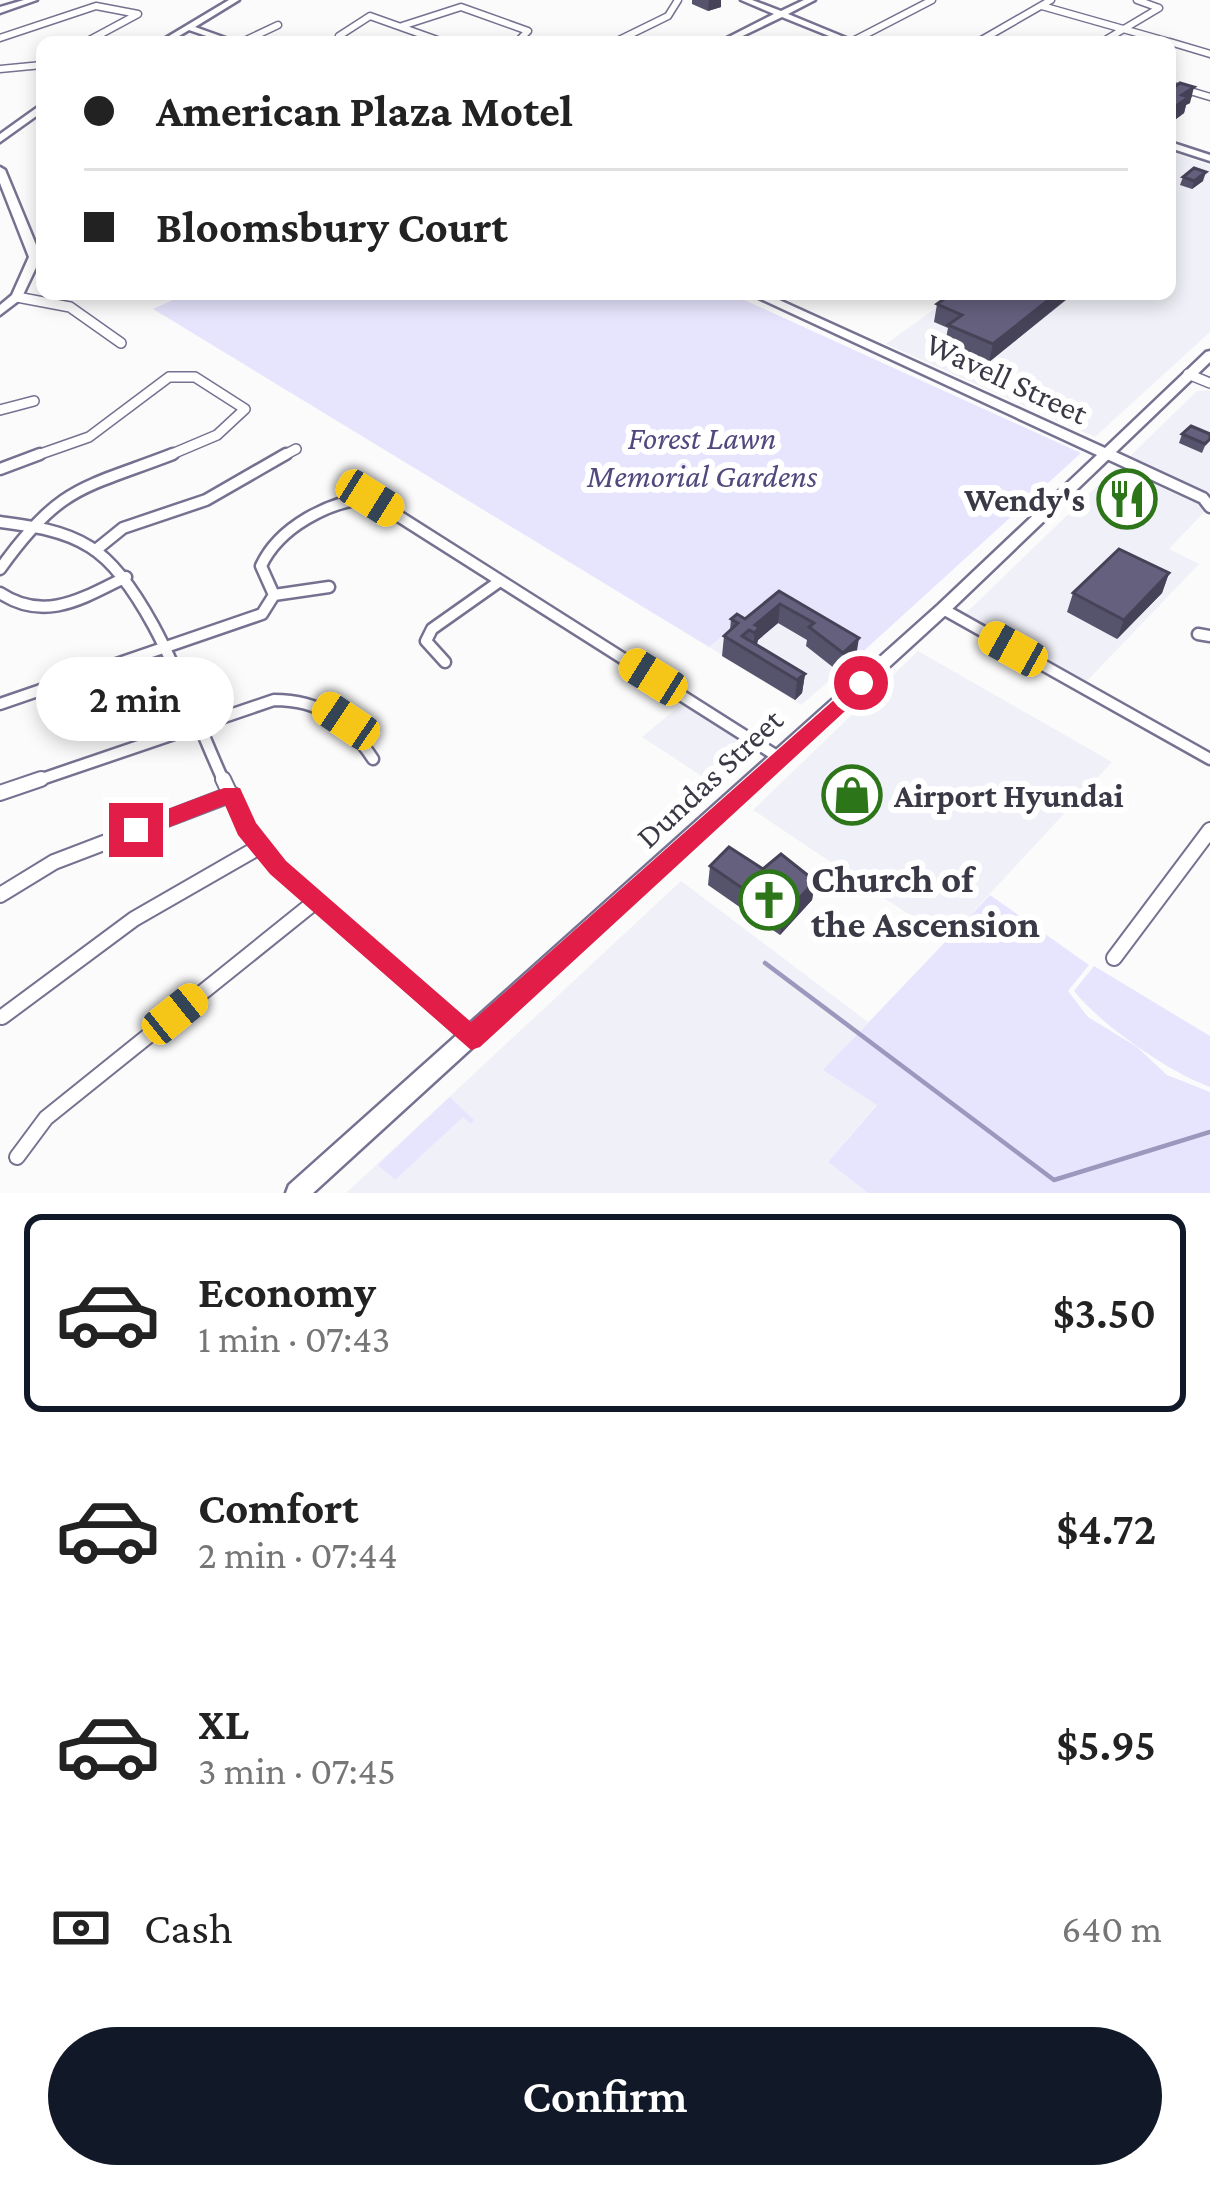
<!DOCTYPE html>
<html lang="en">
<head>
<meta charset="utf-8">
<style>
	:root { --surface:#fff; --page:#f6f6f6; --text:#222; --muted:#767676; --line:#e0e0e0; --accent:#111827 }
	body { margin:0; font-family:"Crimson Pro",serif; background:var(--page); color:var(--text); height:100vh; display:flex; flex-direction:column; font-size:45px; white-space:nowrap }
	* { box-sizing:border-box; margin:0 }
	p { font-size:39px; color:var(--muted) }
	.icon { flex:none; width:66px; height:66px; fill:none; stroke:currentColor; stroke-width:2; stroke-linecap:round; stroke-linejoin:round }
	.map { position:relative; height:1193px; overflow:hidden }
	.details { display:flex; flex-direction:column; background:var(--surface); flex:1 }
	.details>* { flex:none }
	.hud { position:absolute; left:36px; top:36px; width:1140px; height:264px; border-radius:18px; box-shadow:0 6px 18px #0003; display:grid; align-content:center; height:264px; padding:0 48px; background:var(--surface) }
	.end { position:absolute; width:54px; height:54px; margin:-27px; border:15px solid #e11d48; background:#fff; box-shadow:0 0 0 6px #fff }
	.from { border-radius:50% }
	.bubble { position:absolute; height:84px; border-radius:42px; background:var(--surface); box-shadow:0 6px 18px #0003; font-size:39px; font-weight:600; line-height:84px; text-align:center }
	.car { position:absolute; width:36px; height:72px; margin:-36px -18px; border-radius:15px; box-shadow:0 0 9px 3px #0007; background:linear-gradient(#f5c518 24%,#345 0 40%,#f5c518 0 76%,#345 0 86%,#f5c518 0) }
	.hud b { display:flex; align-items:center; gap:42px; height:114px; font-size:45px }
	.hud b+b { border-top:3px solid var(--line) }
	.hud i { width:30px; height:30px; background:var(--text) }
	ul { padding:21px 0 0; list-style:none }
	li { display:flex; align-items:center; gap:36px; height:198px; margin:0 24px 18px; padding:0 24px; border:6px solid transparent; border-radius:18px }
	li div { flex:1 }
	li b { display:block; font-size:45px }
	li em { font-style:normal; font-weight:600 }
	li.selected { border-color:var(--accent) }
	li>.icon { width:108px; height:108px; stroke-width:1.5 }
	.pay { display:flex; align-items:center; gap:30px; height:132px; padding:0 48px; font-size:45px }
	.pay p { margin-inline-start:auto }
	.action { display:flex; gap:24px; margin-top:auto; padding:24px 48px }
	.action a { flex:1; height:138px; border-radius:72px; background:var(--accent); color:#fff; font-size:48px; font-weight:600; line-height:138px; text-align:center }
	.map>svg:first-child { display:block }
	.built { fill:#f0f0f8 }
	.green { fill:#e7e5fe }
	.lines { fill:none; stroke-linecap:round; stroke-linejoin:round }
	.stream { stroke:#9b97bd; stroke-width:4.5 }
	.street-far3-casing { stroke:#757291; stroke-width:9 }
	.street-far2-casing { stroke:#757291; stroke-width:12 }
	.street-far1-casing { stroke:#757291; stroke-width:15 }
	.street-casing { stroke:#757291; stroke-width:18 }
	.secondary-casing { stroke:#757291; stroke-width:5 }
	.street-far3 { stroke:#fff; stroke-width:6 }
	.street-far2 { stroke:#fff; stroke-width:9 }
	.street-far1 { stroke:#fff; stroke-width:10 }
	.street { stroke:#fff; stroke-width:14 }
	.secondary { fill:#fff; fill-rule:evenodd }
	.wall { fill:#56536c }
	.shaded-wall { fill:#464358 }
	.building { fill:#64607e; stroke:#464358; stroke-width:3 }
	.route { fill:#e11d48 }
	.labels { text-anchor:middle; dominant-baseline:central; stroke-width:12; stroke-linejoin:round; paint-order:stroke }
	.street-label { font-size:33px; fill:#3a3946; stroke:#fff }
	.park-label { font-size:33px; font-style:italic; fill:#51487e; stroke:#fff }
	.poi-label { font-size:33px; font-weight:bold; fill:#3a3946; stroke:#fff; text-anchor:end }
	.near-poi-label { font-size:39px; font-weight:bold; fill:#3a3946; stroke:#fff; text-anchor:start }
</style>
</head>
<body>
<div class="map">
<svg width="1210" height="1193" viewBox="0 0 1210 1193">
	<rect width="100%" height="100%" fill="#fbfbfb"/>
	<path class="built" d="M1170 152 1210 165V332L1095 437 886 344 955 294H1170Z
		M1210 390V494L1130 456 1197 391Z
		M1116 468 1208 508 1169 549 1199 564 1084 684 964 615Z
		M766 602 857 657 801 705 709 647Z
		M918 651 1112 762 947 940 753 810Z
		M683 703 757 753 720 788 642 737Z
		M681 881 868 1022 824 1070 877 1104 828 1162 868 1193H346Z"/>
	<path class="green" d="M186 294H731L1081 453 857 657 766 602 709 647 153 309Z
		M990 895 1089 965 1068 991 1088 1017 1137 1047 1167 1075 1210 1092V1193H868L828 1162 877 1105 823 1070Z
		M1094 966 1210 1036V1087C1169 1072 1102 1026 1074 991Z
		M450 1097 474 1120 471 1124 463 1117 395 1180 378 1165Z"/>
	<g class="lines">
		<path class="stream" d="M765 963 1054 1180 1210 1132"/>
		<g class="street-far3-casing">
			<path id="street-far3" d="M1137 0 1159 8
				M1042 6 1169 42
				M402 26 461 7 528 31 517 42
				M0 38 96 6 138 14 86 42
				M242 42 278 25
				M343 42 339 36 370 16 443 42
				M615 42 668 16 678 0
				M851 42 932 0
				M978 42 1051 0
				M1102 42 1159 8
				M1170 42 1210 54
				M0 69 42 65
				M1170 85 1210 97"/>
		</g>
		<g class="street-far2-casing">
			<path id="street-far2" d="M17 297 70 307 121 343
				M1188 374 1210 383
				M0 410 34 401
				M1105 453 1115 457
				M32 457 89 437 169 377H195L245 409 217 435 165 457
				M281 457 296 449"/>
		</g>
		<g class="street-far1-casing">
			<path id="street-far1" d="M1108 454 1203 498 1210 507
				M0 469 40 454
				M0 522C31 526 63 530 90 547 149 583 194 718 224 782
				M97 549 123 528 206 500 286 454
				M0 569C60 485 82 489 173 454
				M0 593C45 623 83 598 126 577
				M274 595 329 587
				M943 609 1210 759
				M1198 634 1210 636
				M445 662 426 641 432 629 500 581
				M0 704 262 614 274 595 261 566C279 527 329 501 370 498L780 758
				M33 782 274 700C321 700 348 721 373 759"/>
		</g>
		<g class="street-casing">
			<path id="street" d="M223 779 246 828 278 868 470 1037
				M0 793 41 779
				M0 895 54 862 232 794
				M1114 958 1210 830
				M2 1017 134 919 261 846
				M17 1157 46 1118 316 901"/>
		</g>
		<g class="secondary-casing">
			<path id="secondary" d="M24 0H37L0 13V7Z
				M229 0H239L195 27 237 42H224L189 30 169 42H159Z
				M741 0H752L781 11 804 0H815L788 14 856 42H844L782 17 730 42H719L774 14Z
				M42 104V112L0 142V134Z
				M1170 142 1210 155V161L1170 148Z
				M0 167 5 170 41 257 21 299 0 315V305L12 295 29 257 0 183Z
				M750 294H766L1105 448 1206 352 1210 351V362L948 613 313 1193H286L289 1185 938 605 1097 455Z"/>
		</g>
		<use href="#street-far3" class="street-far3"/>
		<use href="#street-far2" class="street-far2"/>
		<use href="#street-far1" class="street-far1"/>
		<use href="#street" class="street"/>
		<use href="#secondary" class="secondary"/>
	</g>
	<path class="wall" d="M692 0H721V7L708 11 692 4Z
		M1170 90 1190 103 1186 105 1184 113 1172 122 1170 121Z
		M1183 177 1203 181 1192 189 1180 185Z
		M1071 296 989 362 945 343 948 328 934 322 937 304Z
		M1182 434H1210L1202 453 1179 443Z
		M1110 480 1154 490 1149 504 1141 512 1105 494Z
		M1169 573 1162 593 1117 639 1067 612 1073 593Z
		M779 591 856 657 839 672 806 646 807 640 778 623 758 640 757 645 805 674 802 693 795 700 722 656 724 636 730 630 731 619H745Z
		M710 866 763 869 815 881 812 900 780 935 708 885Z"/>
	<path class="shaded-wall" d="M709 0H721V7L708 11Z
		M1194 87 1190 103 1186 105 1184 113 1172 122 1176 106 1182 95Z
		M1206 172 1203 181 1192 189 1194 181Z
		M1056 294H1072L989 362 993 344Z
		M1154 490 1149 504 1141 512 1146 497Z
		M1169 573 1162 593 1117 639 1124 620Z
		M780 604 778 623 758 640 753 653 755 625Z
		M859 638 856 657 839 672 843 653Z
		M805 674 802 693 795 700 797 680Z
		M815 881 812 900 780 935 783 916Z"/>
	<path class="building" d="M1180 83 1194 87 1182 95 1189 97 1176 106 1170 103V90Z
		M1194 168 1206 172 1194 181 1183 177Z
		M951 294H1056L993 344 948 325 962 315 937 304Z
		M1191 426 1210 434V439L1205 444 1182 434Z
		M1116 474 1154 490 1146 497 1110 480Z
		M1119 549 1169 573 1124 620 1073 593Z
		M779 591 859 638 843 653 809 627 814 623 780 604 755 625 759 627 755 633 749 630 742 636 805 674 797 680 724 636 738 623 731 619 737 614 745 619Z
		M729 847 763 869 781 854 815 881 783 916 710 866Z"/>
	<path class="route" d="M861 676 869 678V689L480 1047 471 1050 270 874 238 835 225 805 136 840 125 830 128 824 224 788H240L256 823 286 861 471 1022Z"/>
	<defs>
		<g id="restaurant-ring" transform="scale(3)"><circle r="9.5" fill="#fff" stroke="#2d7519" stroke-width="1.5"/><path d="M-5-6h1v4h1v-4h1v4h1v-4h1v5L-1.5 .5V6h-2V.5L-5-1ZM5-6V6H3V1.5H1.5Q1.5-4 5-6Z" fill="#2d7519"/></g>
		<g id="shop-ring" transform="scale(3)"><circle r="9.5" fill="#fff" stroke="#2d7519" stroke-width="1.5"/><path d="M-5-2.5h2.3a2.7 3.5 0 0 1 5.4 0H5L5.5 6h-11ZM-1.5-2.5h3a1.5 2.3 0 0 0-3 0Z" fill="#2d7519"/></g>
		<g id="church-ring" transform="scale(3)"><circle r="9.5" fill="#fff" stroke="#2d7519" stroke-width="1.5"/><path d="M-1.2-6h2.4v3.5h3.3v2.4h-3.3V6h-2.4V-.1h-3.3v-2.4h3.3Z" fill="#2d7519"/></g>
	</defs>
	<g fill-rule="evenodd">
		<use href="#restaurant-ring" x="1127" y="499"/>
		<use href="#shop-ring" x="852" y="795"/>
		<use href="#church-ring" x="769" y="900"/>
	</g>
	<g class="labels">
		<g class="street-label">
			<text transform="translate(1007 378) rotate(25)">Wavell Street</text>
			<text transform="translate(709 778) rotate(-43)">Dundas Street</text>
		</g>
		<g class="park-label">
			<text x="702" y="437">Forest Lawn<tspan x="702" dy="38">Memorial Gardens</tspan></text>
		</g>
		<g class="poi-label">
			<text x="1085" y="499">Wendy's</text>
			<text x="894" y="795" text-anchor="start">Airport Hyundai</text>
		</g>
		<g class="near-poi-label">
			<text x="811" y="878">Church of<tspan x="811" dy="45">the Ascension</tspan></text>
		</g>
	</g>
</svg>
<i class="end from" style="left:861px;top:683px"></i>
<i class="end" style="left:136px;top:830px"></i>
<div class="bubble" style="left:36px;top:657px;width:198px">2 min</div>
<i class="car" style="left:370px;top:498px;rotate:122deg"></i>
<i class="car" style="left:1013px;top:649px;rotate:299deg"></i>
<i class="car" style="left:653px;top:677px;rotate:302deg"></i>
<i class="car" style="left:346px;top:721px;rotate:304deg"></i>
<i class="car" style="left:175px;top:1014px;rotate:51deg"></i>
<div class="hud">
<b><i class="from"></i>American Plaza Motel</b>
<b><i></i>Bloomsbury Court</b>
</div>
</div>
<section class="details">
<ul>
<li class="selected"><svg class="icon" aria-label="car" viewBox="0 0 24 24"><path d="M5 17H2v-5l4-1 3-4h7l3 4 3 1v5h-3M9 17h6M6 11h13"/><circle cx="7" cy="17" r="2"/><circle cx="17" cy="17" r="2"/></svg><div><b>Economy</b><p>1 min · 07:43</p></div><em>$3.50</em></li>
<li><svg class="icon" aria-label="car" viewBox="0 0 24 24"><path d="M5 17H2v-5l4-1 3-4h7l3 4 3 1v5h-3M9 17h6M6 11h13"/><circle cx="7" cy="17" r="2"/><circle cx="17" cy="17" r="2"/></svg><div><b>Comfort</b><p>2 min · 07:44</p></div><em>$4.72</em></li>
<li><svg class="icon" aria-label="car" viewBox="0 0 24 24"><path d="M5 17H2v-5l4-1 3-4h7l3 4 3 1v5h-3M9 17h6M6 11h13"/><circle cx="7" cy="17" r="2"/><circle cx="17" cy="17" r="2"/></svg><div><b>XL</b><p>3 min · 07:45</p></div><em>$5.95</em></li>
</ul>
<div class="pay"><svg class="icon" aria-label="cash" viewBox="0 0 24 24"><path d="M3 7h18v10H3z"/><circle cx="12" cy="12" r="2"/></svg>Cash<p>640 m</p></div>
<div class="action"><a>Confirm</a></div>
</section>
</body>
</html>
